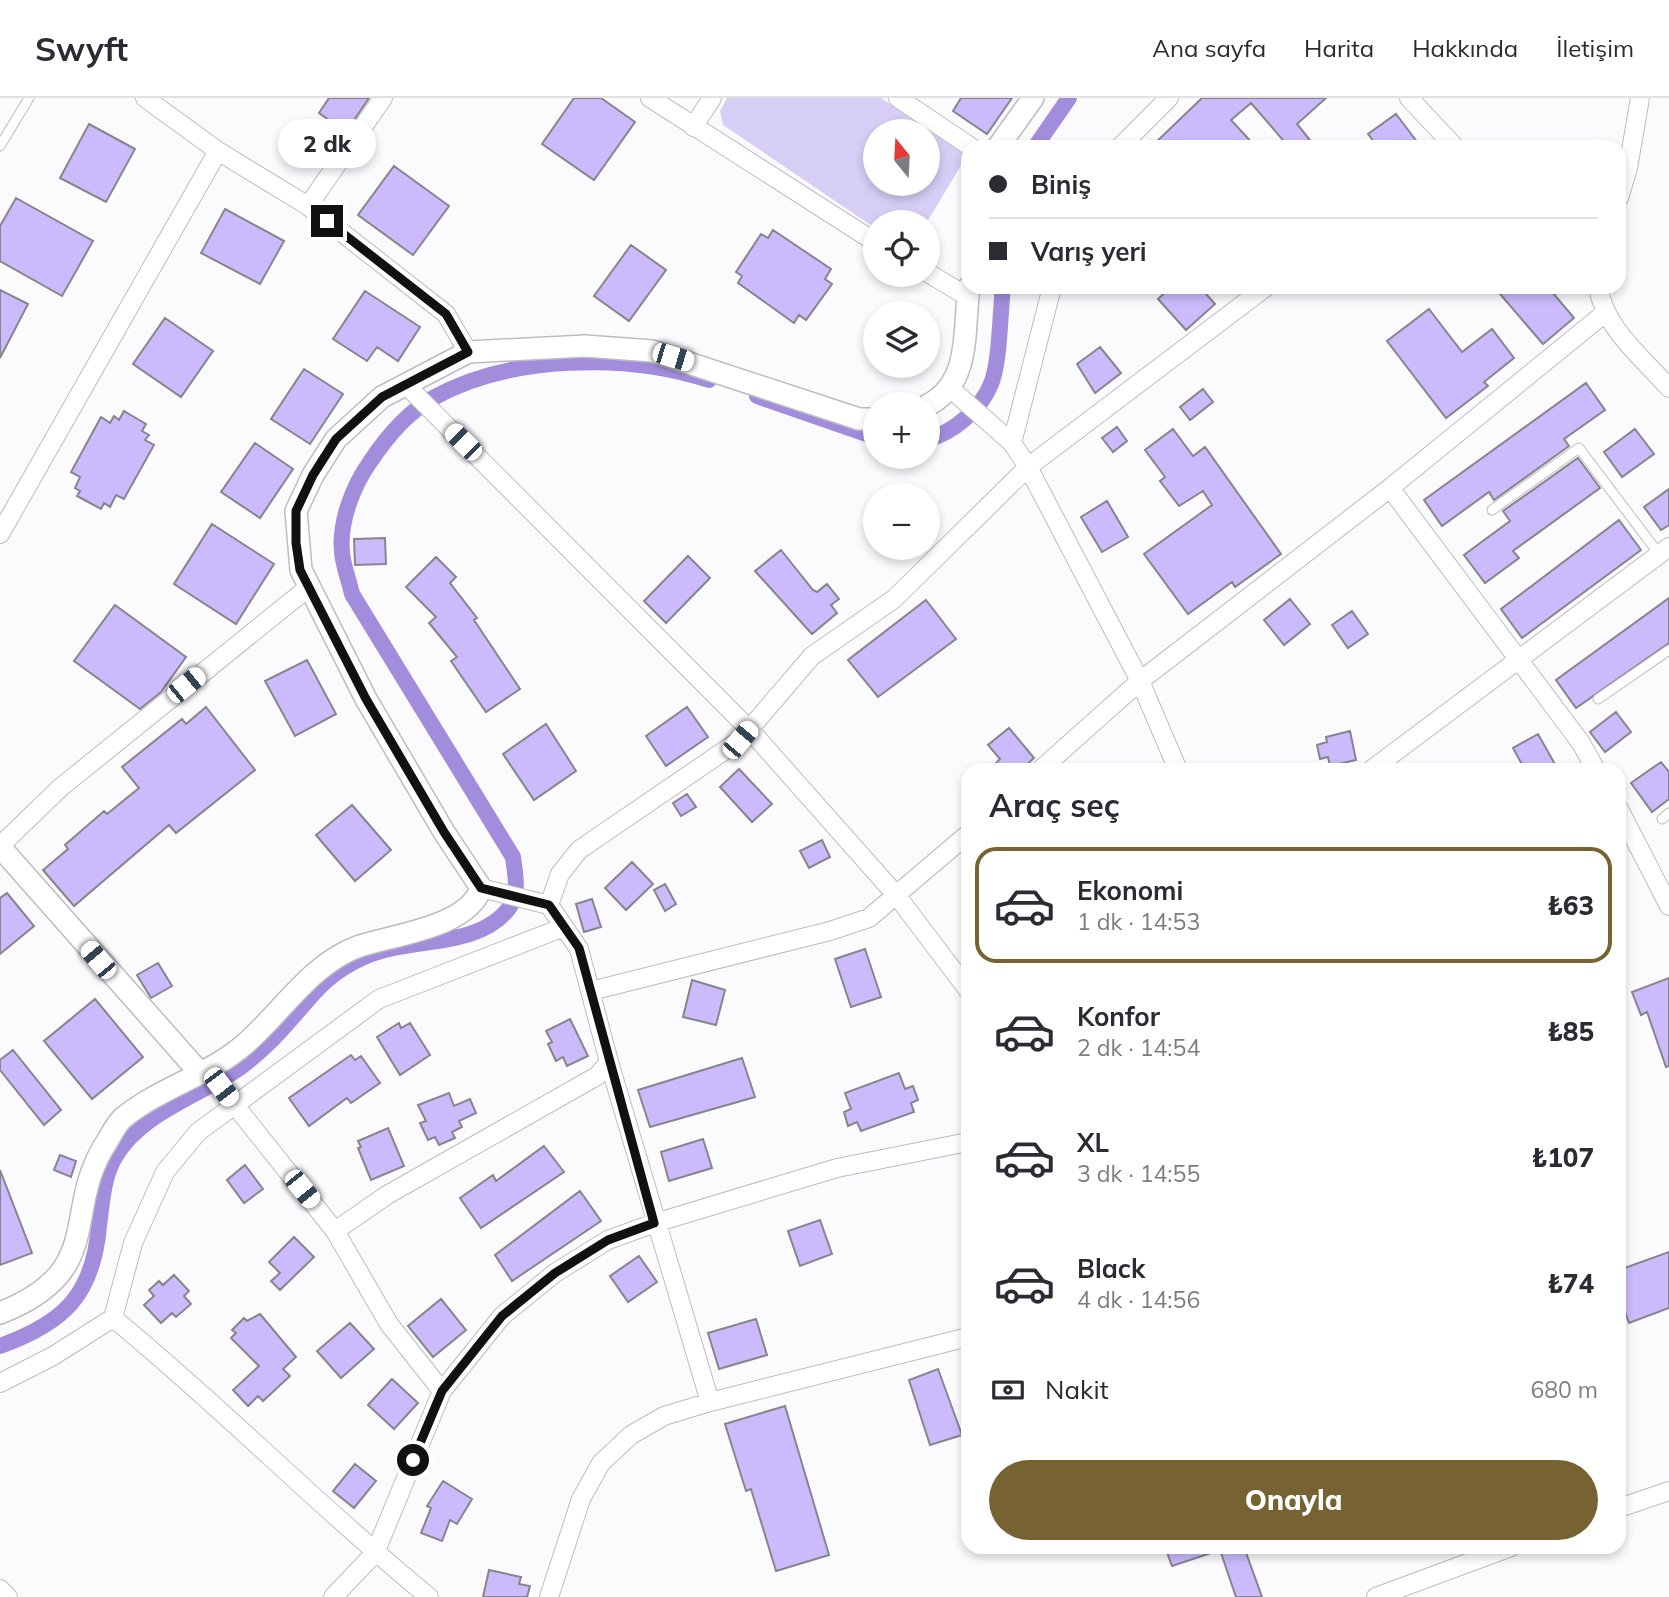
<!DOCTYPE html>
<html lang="tr">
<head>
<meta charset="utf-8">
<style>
	:root { --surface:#fff; --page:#f7f7f7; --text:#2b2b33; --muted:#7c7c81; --line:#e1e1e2; --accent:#776231 }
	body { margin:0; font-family:Mulish,sans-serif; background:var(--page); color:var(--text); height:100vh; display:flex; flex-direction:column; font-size:26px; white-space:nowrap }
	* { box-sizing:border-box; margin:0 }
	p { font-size:23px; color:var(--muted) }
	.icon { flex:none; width:38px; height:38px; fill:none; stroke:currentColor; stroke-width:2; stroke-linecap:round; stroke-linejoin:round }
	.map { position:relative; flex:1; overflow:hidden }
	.details { position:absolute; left:961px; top:665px; width:665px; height:791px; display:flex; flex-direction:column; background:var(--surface); border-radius:21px; box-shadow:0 4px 10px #0003 }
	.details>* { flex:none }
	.hud { position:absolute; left:961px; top:42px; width:665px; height:154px; border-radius:21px; box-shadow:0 4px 10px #0003; display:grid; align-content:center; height:154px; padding:0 28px; background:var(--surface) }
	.needle { width:46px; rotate:342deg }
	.fabs { position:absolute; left:863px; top:21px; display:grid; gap:14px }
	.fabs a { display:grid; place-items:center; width:77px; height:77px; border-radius:50%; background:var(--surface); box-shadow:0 4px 10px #0003; font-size:35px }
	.end { position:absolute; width:32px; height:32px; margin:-16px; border:9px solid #111012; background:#fff; box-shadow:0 0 0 4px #fff }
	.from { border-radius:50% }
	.bubble { position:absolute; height:49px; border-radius:24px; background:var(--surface); box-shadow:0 4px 10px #0003; font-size:23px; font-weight:800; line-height:49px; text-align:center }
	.car { position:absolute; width:21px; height:42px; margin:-21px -10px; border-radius:9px; box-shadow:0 0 5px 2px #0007; background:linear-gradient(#fff 24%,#345 0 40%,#fff 0 76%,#345 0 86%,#fff 0) }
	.hud b { display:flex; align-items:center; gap:24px; height:66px; font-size:26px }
	.hud b+b { border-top:2px solid var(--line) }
	.hud i { width:18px; height:18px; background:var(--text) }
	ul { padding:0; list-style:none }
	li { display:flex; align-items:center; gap:21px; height:116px; margin:0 14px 10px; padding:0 14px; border:4px solid transparent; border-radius:21px }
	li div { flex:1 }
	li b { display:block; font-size:26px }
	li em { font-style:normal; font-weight:800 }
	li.on { border-color:var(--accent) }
	li>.icon { width:63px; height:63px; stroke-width:1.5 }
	h2 { padding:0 28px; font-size:32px; line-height:84px }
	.pay { display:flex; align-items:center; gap:18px; height:77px; padding:0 28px; font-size:26px }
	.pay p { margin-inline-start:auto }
	.primary-button { display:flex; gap:14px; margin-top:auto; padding:14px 28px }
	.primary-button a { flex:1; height:80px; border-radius:42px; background:var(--accent); color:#fff; font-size:28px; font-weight:800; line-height:80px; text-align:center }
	header { display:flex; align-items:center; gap:42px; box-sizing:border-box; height:98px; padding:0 35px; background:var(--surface); border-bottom:2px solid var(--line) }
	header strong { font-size:33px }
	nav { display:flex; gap:38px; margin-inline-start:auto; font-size:24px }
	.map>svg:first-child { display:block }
	.green { fill:#d7cef5; fill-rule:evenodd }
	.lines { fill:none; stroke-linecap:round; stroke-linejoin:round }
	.canal { stroke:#a28ddc; stroke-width:16 }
	.building { fill:#cbbbfd; stroke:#87858b; stroke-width:2 }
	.service-casing { stroke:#bdbcc2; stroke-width:11 }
	.minor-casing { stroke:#bdbcc2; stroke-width:20 }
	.tertiary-casing { stroke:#bdbcc2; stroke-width:24 }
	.service { stroke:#fff; stroke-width:9 }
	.minor { stroke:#fff; stroke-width:18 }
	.tertiary { stroke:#fff; stroke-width:21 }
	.route { stroke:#111012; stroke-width:9 }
</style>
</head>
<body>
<header>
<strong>Swyft</strong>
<nav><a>Ana sayfa</a><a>Harita</a><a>Hakkında</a><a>İletişim</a></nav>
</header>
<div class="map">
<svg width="1669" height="1499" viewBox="0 0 1669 1499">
	<rect width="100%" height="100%" fill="#fbfbfe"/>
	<path class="green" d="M727 0H881L962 54 963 64 927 124H875V130L723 27 720 13ZM875 33H928V86H875Z"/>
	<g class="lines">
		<path class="canal" d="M1035 49 1069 0
			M757 298 875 339
			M928 341C953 335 981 311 991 286 1000 265 1000 214 1003 189
			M0 1248C64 1225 93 1197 99 1128 102 1106 103 1081 114 1061 139 1015 200 998 241 969 274 944 288 924 315 894 332 875 356 860 381 853 421 841 482 847 509 810 520 795 515 776 513 759L352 496C349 482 343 468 342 454 339 424 353 388 370 364 386 340 408 314 433 300 510 257 627 255 709 282"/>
	</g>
	<path class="building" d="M329 0H369L346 34 319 15Z
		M574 0H601L635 24 594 82 542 46Z
		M961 0H1012L987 36 953 13Z
		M1202 0H1326L1297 26 1310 42 1301 49H1274L1283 42 1251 5 1231 22 1256 49H1151Z
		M1396 16 1421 49H1378L1368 36Z
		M89 26 135 51 106 104 60 80Z
		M394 68 449 108 413 157 358 117Z
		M16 100 93 143 62 198 0 163V128Z
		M225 111 284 143 260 186 201 155Z
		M773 132 831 171 825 181 832 186 806 222 799 217 794 225 738 185 742 178 736 174 761 136 768 140Z
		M631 147 666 172 629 223 594 198Z
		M1171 189H1200L1215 206 1186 232 1158 201Z
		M1494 189H1548L1574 220 1543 246Z
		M0 192 28 206 0 260Z
		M365 193 420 229 398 263 377 249 367 263 333 241Z
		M1429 211 1462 254 1492 231 1514 260 1484 284 1488 288 1446 320 1387 243Z
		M165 220 213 253 181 299 133 266Z
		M1100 249 1121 275 1095 295 1077 266Z
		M304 271 343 296 310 346 271 321Z
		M1586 285 1605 312 1564 341 1569 348 1494 402 1489 394 1442 428 1424 402Z
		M1203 291 1213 304 1190 322 1180 309Z
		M124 313 146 326 142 333 149 337 145 342 154 347 124 401 116 397 110 409 104 405 101 411 77 398 80 393 75 390 80 379 71 374 101 319 110 325 114 318 119 322Z
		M1117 329 1127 343 1113 354 1102 340Z
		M1173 331 1193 358 1205 349 1281 456 1235 489 1232 484 1188 516 1144 456 1212 407 1203 393 1179 408 1160 383 1165 379 1145 352Z
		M1635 331 1654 356 1622 379 1604 354Z
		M255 345 293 371 260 420 221 394Z
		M1578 360 1600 390 1513 453 1519 460 1485 485 1464 457 1510 423 1503 413Z
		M1669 391V427L1661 432 1644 409Z
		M1107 403 1128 439 1102 454 1081 419Z
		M1619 422 1641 452 1522 540 1501 511Z
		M212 426 274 466 236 526 174 486Z
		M385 440 386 466 355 467 354 441Z
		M781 452 813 492 817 494 827 486 839 501 831 507 837 515 812 536 755 473Z
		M688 458 710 480 666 525 644 503Z
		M436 459 456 479 450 485 477 520 474 522 520 591 486 614 451 563 457 559 429 525 436 519 406 489Z
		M1669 500V545L1576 610 1556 582Z
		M1290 501 1310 526 1284 547 1264 522Z
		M926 502 956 541 878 599 848 562Z
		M115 507 186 559 161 594 140 611 74 563Z
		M1352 513 1368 536 1348 550 1332 527Z
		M307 562 336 616 295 638 265 583Z
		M206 609 255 672 176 735 169 727 74 808 43 772 68 751 65 747 104 713 107 716 139 690 122 669 182 621 186 626Z
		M687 609 708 639 666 668 646 638Z
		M1616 614 1631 634 1605 654 1590 634Z
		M546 626 576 673 534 702 503 656Z
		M1009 630 1034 660 1021 672H1002L996 665 1000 661 988 647Z
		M1350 633 1356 662 1330 668 1328 659 1320 661 1317 647 1327 644 1326 639Z
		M1538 636 1556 668 1550 672H1525L1513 650Z
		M1661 664 1669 674V701L1652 714 1631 685Z
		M739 671 772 706 752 724 720 689Z
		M687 696 696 709 681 718 673 705Z
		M352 707 391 752 355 783 316 737Z
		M822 742 830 759 809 770 800 753Z
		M632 764 653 786 626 812 605 790Z
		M665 786 676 806 665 813 654 792Z
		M7 795 34 828 0 856V800Z
		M592 801 601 829 584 834 576 806Z
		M865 851 881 899 851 909 835 861Z
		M158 865 172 888 151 900 137 877Z
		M1669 880V968L1666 969 1647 914 1641 917 1632 894Z
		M692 882 725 892 716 927 683 919Z
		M95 901 143 959 92 1001 44 943Z
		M570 921 588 958 567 968 563 959 556 963 548 946 552 944 546 933Z
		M399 925 401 930 410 925 430 957 400 977 377 939Z
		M13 952 61 1012 44 1027 0 972V962Z
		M351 957 355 962 361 958 380 985 351 1005 347 1000 309 1028 289 1000Z
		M742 960 755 999 650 1029 638 992Z
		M899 975 905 991 913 988 918 1002 911 1005 914 1014 861 1033 857 1024 848 1028 844 1014 851 1011 845 995Z
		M449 995 454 1008 470 1001 476 1015 459 1023 462 1029 452 1034 455 1040 439 1047 435 1039 428 1042 420 1025 426 1023 418 1007Z
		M388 1030 404 1068 371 1082 358 1050 361 1049 358 1043Z
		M703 1041 712 1070 669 1083 661 1054Z
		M544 1048 564 1074 481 1130 460 1100 493 1077 496 1083Z
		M60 1057 76 1063 71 1079 54 1072Z
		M245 1067 263 1091 244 1105 227 1082Z
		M0 1072 32 1155 0 1167Z
		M580 1093 601 1123 512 1183 495 1157Z
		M820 1122 832 1156 800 1168 788 1133Z
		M294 1139 314 1159 280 1192 271 1183 280 1175 269 1164Z
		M1669 1154V1210L1629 1225 1619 1197V1172Z
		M639 1158 657 1184 628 1204 610 1178Z
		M174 1177 189 1193 184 1198 191 1206 176 1219 172 1215 161 1225 144 1207 154 1198 149 1192 159 1183 163 1187Z
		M441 1201 466 1232 433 1259 408 1228Z
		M260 1216 296 1259 283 1271 290 1278 263 1303 258 1298 248 1308 233 1292 259 1268 231 1240 236 1235 232 1232 244 1220 247 1223Z
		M756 1221 767 1257 719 1271 708 1235Z
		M350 1225 374 1251 341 1280 317 1253Z
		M938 1271 962 1337 930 1347 909 1282Z
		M392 1281 418 1305 394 1331 368 1307Z
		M785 1308 829 1457 776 1473 751 1391 746 1393 725 1326Z
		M355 1366 376 1383 354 1410 333 1393Z
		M443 1383 472 1401 457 1426 450 1422 442 1443 421 1435 431 1410 427 1408Z
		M1165 1449H1244L1262 1499H1236L1220 1452 1172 1468Z
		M489 1472 521 1479 519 1486 530 1488 527 1499H483Z"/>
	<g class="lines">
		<g class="service-casing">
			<path id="service" d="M0 48 29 0
				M1492 412 1579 350 1659 456
				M1598 601 1669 552
				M1662 721 1669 715"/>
		</g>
		<g class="minor-casing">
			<path id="minor" d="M145 0 218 53 308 108 446 216 468 254
				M650 0 875 144
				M898 0 971 49
				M1409 0 1455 49
				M693 29 712 0
				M1120 49 1169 0
				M1619 100 1628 70 1640 0
				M308 108 383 0
				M928 175 968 199
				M1598 189C1605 231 1642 259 1669 290
				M405 286 749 631 897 798 968 892
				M951 291 1012 345 1028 369 1140 583 1178 672
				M1012 345 1052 189
				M1390 390 1581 645 1596 672
				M0 436 218 53
				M1040 672 1140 583 1390 390 1605 215
				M1371 672 1669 449
				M1619 711 1669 808
				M0 748 60 690 309 489
				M549 807 560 776 579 752 740 642 812 558 894 501 1028 369 1266 189
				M591 893 830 833 869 820 968 736
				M609 964 710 1304
				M206 971 335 1133 389 1226 442 1293
				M335 1133 387 1097 597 978 609 964 579 851 549 807 481 790
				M0 1285 53 1258 113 1220
				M1619 1410 1669 1393
				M0 1491 8 1499
				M333 1499 375 1455 442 1293 502 1218 555 1175 608 1142 655 1125 837 1070 968 1044
				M429 1499C320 1410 222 1309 113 1220L133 1145 165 1074 198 1034 379 901 564 829
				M549 1499 581 1401 601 1365 631 1337 664 1318 710 1304 968 1239
				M1376 1499 1511 1449"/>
		</g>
		<g class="tertiary-casing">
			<path id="tertiary" d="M998 49 1033 0
				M928 307C972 284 963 232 969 189
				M0 749 200 975
				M0 1215C109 1172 60 1113 108 1042 112 1035 117 1025 123 1020 159 990 210 977 245 946 282 914 310 867 357 849 391 837 468 830 481 790L444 734 366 601 301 472 296 413 313 377 336 341 382 299 468 254 585 248 652 253 859 321H875"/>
		</g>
		<use href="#service" class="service"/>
		<use href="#minor" class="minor"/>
		<use href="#tertiary" class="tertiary"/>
	</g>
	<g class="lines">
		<path class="route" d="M327 123 446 216 468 254 382 299 336 341 313 377 296 413V445L300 472 366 601 444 734 481 790 549 807 579 850 654 1125 608 1142 555 1175 502 1218 442 1293 413 1362"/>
	</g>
</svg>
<div class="fabs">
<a><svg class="needle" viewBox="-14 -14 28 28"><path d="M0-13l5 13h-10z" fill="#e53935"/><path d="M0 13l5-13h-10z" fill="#7c7c81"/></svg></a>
<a><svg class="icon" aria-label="locate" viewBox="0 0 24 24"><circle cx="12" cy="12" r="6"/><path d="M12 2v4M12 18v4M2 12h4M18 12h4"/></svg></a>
<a><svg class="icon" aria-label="layers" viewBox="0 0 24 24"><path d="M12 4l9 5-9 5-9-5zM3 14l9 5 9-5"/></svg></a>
<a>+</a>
<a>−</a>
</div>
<i class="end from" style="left:413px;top:1362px"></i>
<i class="end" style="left:327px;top:123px"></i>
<div class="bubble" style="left:278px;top:21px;width:98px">2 dk</div>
<i class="car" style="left:673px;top:259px;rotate:107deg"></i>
<i class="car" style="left:463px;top:344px;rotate:315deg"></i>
<i class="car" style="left:186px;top:587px;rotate:51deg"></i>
<i class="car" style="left:740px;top:642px;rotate:40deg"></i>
<i class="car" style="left:98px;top:862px;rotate:320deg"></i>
<i class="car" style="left:221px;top:989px;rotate:143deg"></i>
<i class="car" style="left:302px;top:1091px;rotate:141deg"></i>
<div class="hud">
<b><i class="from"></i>Biniş</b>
<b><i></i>Varış yeri</b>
</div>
<section class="details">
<h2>Araç seç</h2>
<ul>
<li class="on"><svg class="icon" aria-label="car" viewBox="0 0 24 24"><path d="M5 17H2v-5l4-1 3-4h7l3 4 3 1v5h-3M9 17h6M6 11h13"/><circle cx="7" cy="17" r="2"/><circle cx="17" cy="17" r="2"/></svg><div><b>Ekonomi</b><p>1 dk · 14:53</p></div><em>₺63</em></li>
<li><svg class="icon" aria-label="car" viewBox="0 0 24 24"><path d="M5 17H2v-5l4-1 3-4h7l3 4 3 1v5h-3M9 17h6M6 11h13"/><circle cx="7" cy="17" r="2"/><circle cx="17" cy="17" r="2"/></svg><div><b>Konfor</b><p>2 dk · 14:54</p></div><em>₺85</em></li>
<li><svg class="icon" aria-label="car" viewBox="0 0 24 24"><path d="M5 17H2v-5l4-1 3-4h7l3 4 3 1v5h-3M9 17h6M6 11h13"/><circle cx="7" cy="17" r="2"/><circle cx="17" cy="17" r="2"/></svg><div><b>XL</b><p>3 dk · 14:55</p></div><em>₺107</em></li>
<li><svg class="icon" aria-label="car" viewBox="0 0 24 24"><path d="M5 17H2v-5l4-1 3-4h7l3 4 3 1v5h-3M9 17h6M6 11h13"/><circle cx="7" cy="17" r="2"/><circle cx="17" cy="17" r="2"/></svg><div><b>Black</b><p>4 dk · 14:56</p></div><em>₺74</em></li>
</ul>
<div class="pay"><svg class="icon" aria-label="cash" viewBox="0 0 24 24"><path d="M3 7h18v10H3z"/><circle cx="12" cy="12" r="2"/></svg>Nakit<p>680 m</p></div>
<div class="primary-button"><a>Onayla</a></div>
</section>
</div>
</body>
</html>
